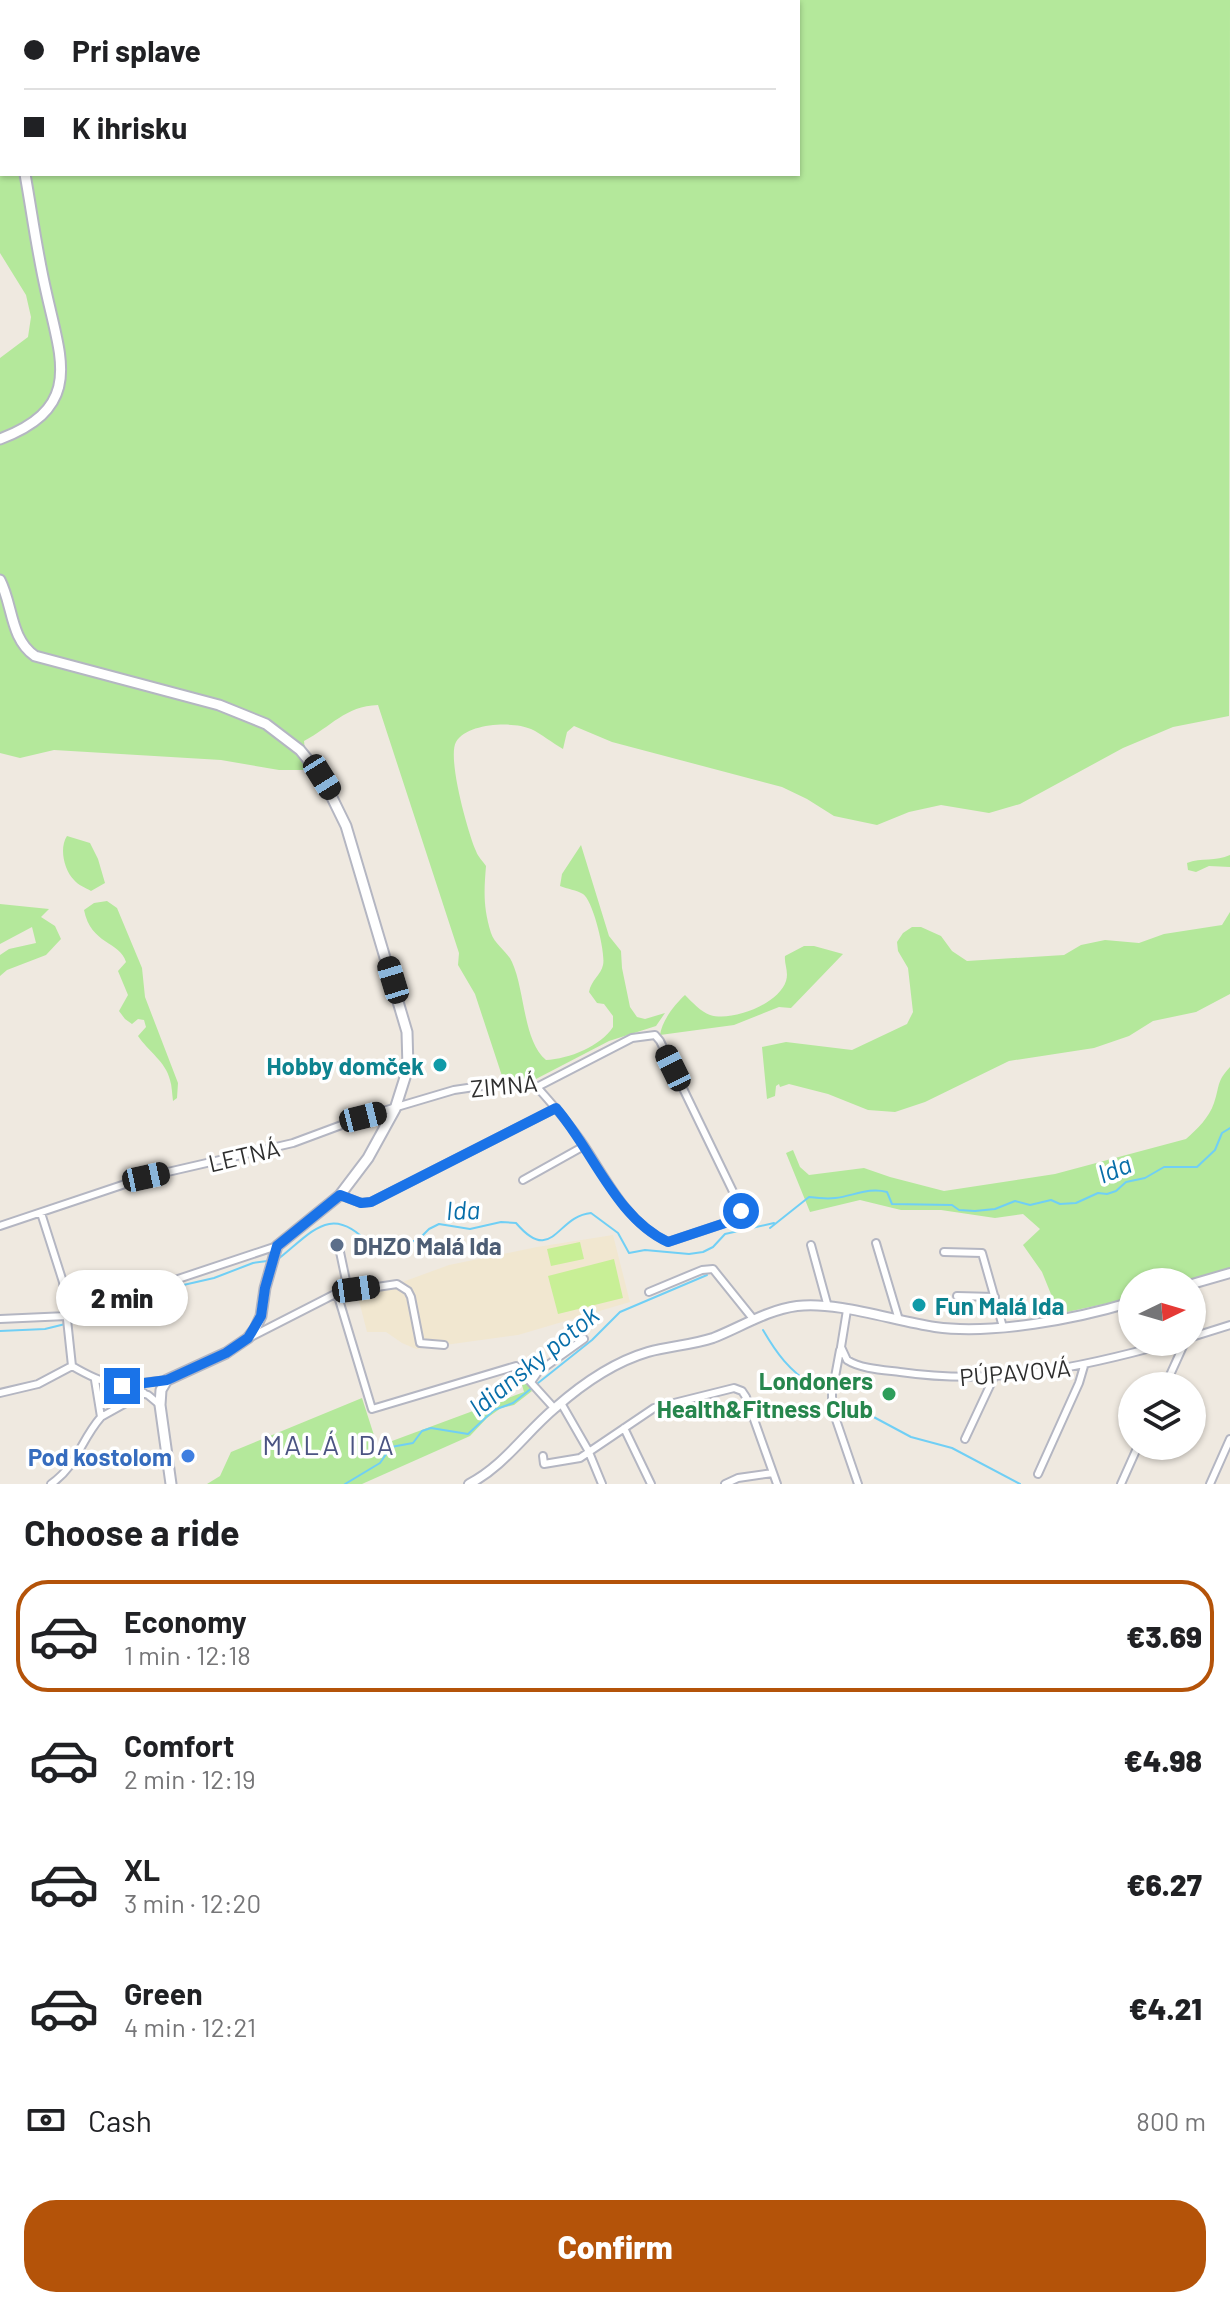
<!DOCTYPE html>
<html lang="en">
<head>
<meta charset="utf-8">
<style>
	:root { --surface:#fff; --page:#f6f6f6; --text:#202124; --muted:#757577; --line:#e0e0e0; --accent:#b45309 }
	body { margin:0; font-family:Barlow,sans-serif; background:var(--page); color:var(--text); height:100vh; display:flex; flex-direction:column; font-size:30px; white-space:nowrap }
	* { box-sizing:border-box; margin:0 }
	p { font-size:26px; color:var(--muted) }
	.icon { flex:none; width:44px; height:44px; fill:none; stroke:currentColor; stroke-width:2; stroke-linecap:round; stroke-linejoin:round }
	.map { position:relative; height:1484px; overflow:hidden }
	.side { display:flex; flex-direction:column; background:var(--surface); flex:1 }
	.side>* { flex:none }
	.banner { position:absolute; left:0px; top:0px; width:800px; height:176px; box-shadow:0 2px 6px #0004; display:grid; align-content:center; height:176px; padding:0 24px; background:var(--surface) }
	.needle { width:52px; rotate:85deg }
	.tools { position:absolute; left:1118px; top:1268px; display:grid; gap:16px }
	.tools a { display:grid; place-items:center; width:88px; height:88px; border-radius:50%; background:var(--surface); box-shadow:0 2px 6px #0004; font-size:40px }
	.end { position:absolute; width:36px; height:36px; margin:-18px; border:10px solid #1a73e8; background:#fff; box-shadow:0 0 0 4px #fff }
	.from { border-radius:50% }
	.bubble { position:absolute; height:56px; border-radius:28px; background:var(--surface); box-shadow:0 2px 6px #0004; font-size:26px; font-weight:800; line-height:56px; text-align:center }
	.car { position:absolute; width:24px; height:48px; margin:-24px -12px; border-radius:10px; box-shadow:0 0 6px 2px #0007; background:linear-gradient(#222 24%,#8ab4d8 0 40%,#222 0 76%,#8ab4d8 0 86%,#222 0) }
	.banner b { display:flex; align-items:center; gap:28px; height:76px; font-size:30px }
	.banner b+b { border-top:2px solid var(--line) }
	.banner i { width:20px; height:20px; background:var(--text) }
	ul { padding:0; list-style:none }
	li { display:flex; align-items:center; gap:24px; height:112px; margin:0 16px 12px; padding:0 8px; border:4px solid transparent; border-radius:32px }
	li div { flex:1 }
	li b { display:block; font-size:30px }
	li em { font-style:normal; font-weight:800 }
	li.current { border-color:var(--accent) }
	li>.icon { width:72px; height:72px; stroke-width:1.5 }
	h2 { padding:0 24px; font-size:36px; line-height:96px }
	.pay { display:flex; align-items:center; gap:20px; height:88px; padding:0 24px; font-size:30px }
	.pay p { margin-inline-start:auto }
	.button { display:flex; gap:16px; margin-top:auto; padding:16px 24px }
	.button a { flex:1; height:92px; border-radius:32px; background:var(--accent); color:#fff; font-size:32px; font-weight:800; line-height:92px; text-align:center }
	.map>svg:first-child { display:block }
	.education { fill:#f1e7d0 }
	.green { fill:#b4e89b; fill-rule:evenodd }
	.pitch { fill:#c8ef96 }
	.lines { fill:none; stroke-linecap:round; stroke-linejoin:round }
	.stream { stroke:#70cff5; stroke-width:2 }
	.minor-casing { stroke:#b4b6c2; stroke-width:10 }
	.tertiary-casing { stroke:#b4b6c2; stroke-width:12 }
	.secondary-casing { stroke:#b4b6c2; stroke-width:13 }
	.minor { stroke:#fff; stroke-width:6 }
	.tertiary { stroke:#fff; stroke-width:8 }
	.secondary { stroke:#fff; stroke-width:9 }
	.route { stroke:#1a73e8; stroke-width:10 }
	.culture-dot { fill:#0f9aa8; stroke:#fff; stroke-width:3 }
	.service-dot { fill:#5c6f8a; stroke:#fff; stroke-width:3 }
	.leisure-dot { fill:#2e9e5b; stroke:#fff; stroke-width:3 }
	.shop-dot { fill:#3f7fe0; stroke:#fff; stroke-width:3 }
	.labels { text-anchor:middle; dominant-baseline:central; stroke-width:7; stroke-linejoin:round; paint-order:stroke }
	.culture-label { font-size:24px; font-weight:bold; fill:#0d838f; stroke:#fff; text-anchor:end }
	.street-label { font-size:24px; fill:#2e2e2e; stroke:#fff }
	.service-label { font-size:24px; font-weight:bold; fill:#4e5e75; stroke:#fff; text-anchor:start }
	.leisure-label { font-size:24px; font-weight:bold; fill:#27864d; stroke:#fff; text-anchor:end }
	.shop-label { font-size:24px; font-weight:bold; fill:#366cbe; stroke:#fff; text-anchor:end }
	.water-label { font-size:26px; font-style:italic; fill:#076ea9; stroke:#fff }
	.quarter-label { font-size:28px; letter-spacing:2px; fill:#4b5482; stroke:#fff }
</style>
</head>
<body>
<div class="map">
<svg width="1230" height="1484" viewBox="0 0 1230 1484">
	<rect width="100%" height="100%" fill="#efe9e0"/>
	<path class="education" d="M613 1235 630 1302 518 1335 416 1349 402 1343 386 1332H367L356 1289 397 1284 449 1265 537 1247Z"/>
	<path class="green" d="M0 0H1230L1229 716 1173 727 1123 748 1020 804 989 813 941 805 909 812 877 825 834 816 807 799 782 787 612 742 574 726 567 732 563 749C552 743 542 734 531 729 513 721 467 723 456 742 447 758 468 833 476 851 478 857 483 861 486 866 484 891 483 907 491 933 495 945 507 951 512 962 525 990 523 1041 546 1060 569 1059 601 1046 613 1027V1016L604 1004 597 1003 589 992C591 980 601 975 603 965 606 954 593 900 583 894 577 890 567 889 560 886L562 874 581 845 609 936 621 951 622 968 630 1007 637 1017 645 1019 665 1013 656 1026 609 1041 536 1079H503L475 994 458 965 459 953 378 705C345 706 331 727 304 741L307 770H279L221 760 54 750 20 758 0 753V358L28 337 31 317 26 295 0 253ZM2 2H798V174H2Z
		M67 836 90 843 98 859 105 883 91 891C86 888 78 885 74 880 64 870 59 848 67 836Z
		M1230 855V867L1209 866 1196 872 1188 870 1187 863C1201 857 1216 862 1230 855Z
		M107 901 117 908 142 968 145 997 178 1083 177 1098 173 1101C172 1094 172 1086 170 1080 166 1062 148 1051 138 1036L146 1027 144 1020 138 1019 132 1024 125 1019 119 1011 128 995 118 971 126 962C120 941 91 945 84 910L94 903Z
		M0 904 49 909 41 917 55 926 61 939 46 955 7 970 0 976V955L9 949 36 943 32 927 0 944Z
		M1230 912V994L1196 1012 1153 1021 1129 1036 1094 1048 1009 1061 925 1102 895 1112 868 1110 828 1094 789 1084 780 1087 779 1084 776 1086 775 1096 767 1099 762 1047 786 1042 852 1050 907 1024 913 1012 908 968 898 951 897 942 903 933 912 927H921L941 936 952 951 967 961 1064 955 1081 945 1105 940 1139 943 1164 934 1222 925Z
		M804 946H814L843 954 791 1008 779 1007 734 1025 660 1035C662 1021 674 1005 685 995 692 1002 701 1012 710 1015 732 1022 779 1004 786 981 789 972 784 964 785 956Z
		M1230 1067V1270L1188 1282H1132V1298L1053 1315 1050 1305 1055 1304 1042 1272 1023 1245 1040 1229 1023 1214 995 1218 941 1210H901L860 1200 810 1212 786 1153 793 1150 800 1167 809 1175 864 1168 890 1177 944 1191 1055 1174 1186 1139C1197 1129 1209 1118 1214 1103 1220 1086 1216 1082 1230 1067Z
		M519 1374 532 1391 514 1405 501 1408 487 1418 470 1436 362 1484H207L220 1476 231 1452 362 1398 380 1454 392 1441 524 1392Z"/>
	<path class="pitch" d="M580 1242 584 1259 551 1266 547 1249Z
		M614 1259 623 1298 558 1314 548 1276Z"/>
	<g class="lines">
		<path class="stream" d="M770 1228 809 1197C817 1198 827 1199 835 1198 853 1196 869 1187 887 1192L892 1204 952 1205 959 1210 975 1211 995 1209 1015 1201 1030 1205 1051 1200 1060 1204 1076 1203 1098 1193 1107 1194 1116 1191 1126 1182 1145 1178 1164 1167H1197L1215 1150 1222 1133 1230 1128
			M277 1260C312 1233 331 1201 371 1246L382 1248 418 1240 429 1229 439 1224 470 1229 501 1222 516 1223C553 1266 556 1216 591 1213L618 1233 629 1253 645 1250 689 1254 703 1252 713 1247 725 1234 774 1223
			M763 1330C777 1354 789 1370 812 1385
			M0 1331 45 1329 118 1311 179 1286 214 1278 253 1263 267 1261
			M855 1407 911 1437 952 1448 1020 1484
			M345 1484 380 1463 391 1447 413 1443 422 1431 431 1428 468 1434 494 1410 513 1403 592 1340 620 1312 707 1275"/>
		<g class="minor-casing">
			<path id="minor" d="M523 1180 584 1146
				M340 1195 361 1203 371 1202 556 1108
				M41 1213 63 1282 72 1366C115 1391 120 1385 167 1380
				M0 1226 146 1177 293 1143 363 1117 454 1090 488 1085 537 1087 632 1038 655 1035 660 1041 739 1204 740 1215 734 1220 668 1242C627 1223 608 1181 584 1145 570 1124 554 1106 537 1087
				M876 1243 899 1320
				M811 1245 828 1307
				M340 1252 348 1290
				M944 1252 982 1253 1003 1327
				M649 1292 702 1270 713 1269 754 1320
				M337 1293 372 1409 516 1366 554 1408
				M957 1296 995 1297
				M847 1310 841 1347 847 1360C861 1369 884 1370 900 1372 998 1386 1079 1368 1173 1342
				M0 1319 67 1316 277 1246
				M251 1337 337 1293 397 1284 408 1291 411 1297 420 1343 444 1345
				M1192 1337 1230 1325
				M840 1350 832 1393V1408L858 1484
				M531 1382 538 1372 584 1339
				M1165 1386 1185 1342
				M124 1387 148 1395 160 1405
				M0 1393 38 1384 72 1366
				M561 1403 588 1450 602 1484
				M101 1417 144 1393
				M624 1428 651 1484
				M965 1439 994 1377
				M543 1456 544 1464 580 1458 654 1408 734 1388 742 1391 746 1397 777 1484
				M1038 1474 1079 1383 1084 1366
				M51 1484C78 1465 80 1441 101 1417L95 1380
				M725 1484 738 1478 773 1473
				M1121 1484 1138 1446
				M1210 1484 1230 1439"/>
		</g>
		<g class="tertiary-casing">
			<path id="tertiary" d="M1192 1284 1230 1273
				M469 1484C504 1466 525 1433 555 1408 581 1385 614 1362 648 1352 669 1346 692 1345 713 1338 741 1327 767 1310 797 1306 837 1301 894 1321 935 1327 992 1335 1076 1319 1132 1302"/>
		</g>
		<g class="secondary-casing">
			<path id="secondary" d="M0 47 2 54
				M0 439C84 407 61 360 46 291 37 252 32 213 25 174
				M0 580C13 605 10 639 35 656L219 705 266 724 300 750 322 777 346 826 407 1032 408 1068 395 1109 368 1158 340 1195 277 1246 265 1288 261 1316 255 1329 248 1338 226 1353 167 1380 161 1390 160 1405 171 1484"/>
		</g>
		<use href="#minor" class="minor"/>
		<use href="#tertiary" class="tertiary"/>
		<use href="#secondary" class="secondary"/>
	</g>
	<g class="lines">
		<path class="route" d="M122 1386 167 1380 226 1353 248 1338 261 1316 265 1288 277 1246 340 1195 361 1203 371 1202 556 1108C593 1151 616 1218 668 1242L734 1220 741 1211"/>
	</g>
	<g class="culture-dot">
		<circle cx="440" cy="1065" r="8"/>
		<circle cx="919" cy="1305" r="8"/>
	</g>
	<circle class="service-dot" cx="337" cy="1245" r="8"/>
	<circle class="leisure-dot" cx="889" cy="1394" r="8"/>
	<circle class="shop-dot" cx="188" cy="1456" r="8"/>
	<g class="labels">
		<g class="culture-label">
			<text x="424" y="1065">Hobby domček</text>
			<text x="935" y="1305" text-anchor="start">Fun Malá Ida</text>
		</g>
		<g class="street-label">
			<text transform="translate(504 1085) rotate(-5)">ZIMNÁ</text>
			<text transform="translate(244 1155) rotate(-13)">LETNÁ</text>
			<text transform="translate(1015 1372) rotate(-5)">PÚPAVOVÁ</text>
		</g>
		<g class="service-label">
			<text x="353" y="1245">DHZO Malá Ida</text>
		</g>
		<g class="leisure-label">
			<text x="873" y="1380">Londoners<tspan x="873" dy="28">Health&amp;Fitness Club</tspan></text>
		</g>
		<g class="shop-label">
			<text x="172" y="1456">Pod kostolom</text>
		</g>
		<g class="water-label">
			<text transform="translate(1114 1168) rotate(-22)">Ida</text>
			<text transform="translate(463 1209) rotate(-2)">Ida</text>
			<text transform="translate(533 1360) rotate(-39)">Idiansky potok</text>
		</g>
		<g class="quarter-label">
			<text x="329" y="1444">MALÁ IDA</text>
		</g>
	</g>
</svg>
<div class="tools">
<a><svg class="needle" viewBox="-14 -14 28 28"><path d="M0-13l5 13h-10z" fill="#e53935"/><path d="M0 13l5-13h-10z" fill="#757577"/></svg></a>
<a><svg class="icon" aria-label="layers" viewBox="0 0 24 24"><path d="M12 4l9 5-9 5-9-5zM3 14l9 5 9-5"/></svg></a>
</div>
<i class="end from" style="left:741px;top:1211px"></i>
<i class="end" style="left:122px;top:1386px"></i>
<div class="bubble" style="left:56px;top:1270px;width:132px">2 min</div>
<i class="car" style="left:322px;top:777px;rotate:148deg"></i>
<i class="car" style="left:393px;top:980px;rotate:343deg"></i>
<i class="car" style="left:673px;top:1068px;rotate:334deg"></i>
<i class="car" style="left:363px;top:1117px;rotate:76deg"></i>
<i class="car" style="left:146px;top:1177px;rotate:78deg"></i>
<i class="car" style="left:356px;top:1289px;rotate:82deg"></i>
<div class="banner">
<b><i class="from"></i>Pri splave</b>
<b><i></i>K ihrisku</b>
</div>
</div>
<section class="side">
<h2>Choose a ride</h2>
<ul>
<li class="current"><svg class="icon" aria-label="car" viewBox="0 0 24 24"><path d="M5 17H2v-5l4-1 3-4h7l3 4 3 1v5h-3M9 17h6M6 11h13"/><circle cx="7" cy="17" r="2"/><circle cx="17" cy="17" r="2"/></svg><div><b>Economy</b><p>1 min · 12:18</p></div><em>€3.69</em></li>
<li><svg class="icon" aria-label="car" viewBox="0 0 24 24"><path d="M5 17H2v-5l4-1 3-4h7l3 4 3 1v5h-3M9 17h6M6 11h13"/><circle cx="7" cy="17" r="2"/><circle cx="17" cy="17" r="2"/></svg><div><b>Comfort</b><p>2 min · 12:19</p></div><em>€4.98</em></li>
<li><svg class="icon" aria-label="car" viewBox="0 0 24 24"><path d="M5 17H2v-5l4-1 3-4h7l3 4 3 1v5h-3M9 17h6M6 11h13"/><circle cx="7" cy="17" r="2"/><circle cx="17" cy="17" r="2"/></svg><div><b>XL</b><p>3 min · 12:20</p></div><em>€6.27</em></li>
<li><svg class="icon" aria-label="car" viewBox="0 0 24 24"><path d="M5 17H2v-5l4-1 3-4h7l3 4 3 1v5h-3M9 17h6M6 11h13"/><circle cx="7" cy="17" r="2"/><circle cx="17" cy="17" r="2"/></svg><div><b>Green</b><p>4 min · 12:21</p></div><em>€4.21</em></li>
</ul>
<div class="pay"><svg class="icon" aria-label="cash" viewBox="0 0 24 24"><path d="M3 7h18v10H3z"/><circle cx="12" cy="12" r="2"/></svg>Cash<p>800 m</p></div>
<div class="button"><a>Confirm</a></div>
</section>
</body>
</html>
